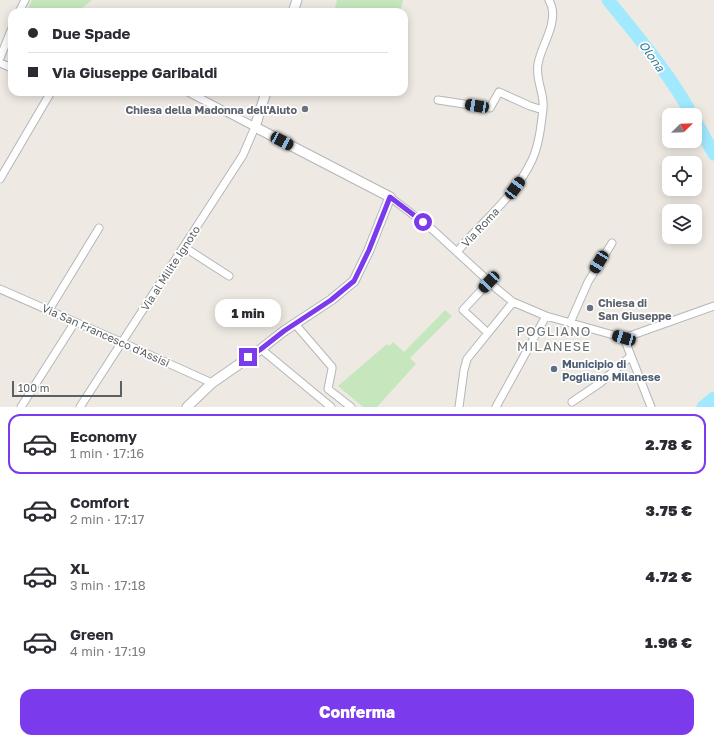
<!DOCTYPE html>
<html lang="it">
<head>
<meta charset="utf-8">
<style>
	:root { --surface:#fff; --page:#f7f7f7; --text:#2b2b33; --muted:#7c7c81; --line:#e1e1e2; --accent:#7c3aed }
	body { margin:0; font-family:"Golos Text",sans-serif; background:var(--page); color:var(--text); height:100vh; display:flex; flex-direction:column; font-size:15px; white-space:nowrap }
	* { box-sizing:border-box; margin:0 }
	p { font-size:13px; color:var(--muted) }
	.icon { flex:none; width:22px; height:22px; fill:none; stroke:currentColor; stroke-width:2; stroke-linecap:round; stroke-linejoin:round }
	.map { position:relative; height:407px; overflow:hidden }
	.side { display:flex; flex-direction:column; background:var(--surface); flex:1 }
	.side>* { flex:none }
	.guide { position:absolute; left:8px; top:8px; width:400px; height:88px; border-radius:12px; box-shadow:0 2px 10px #0003; display:grid; align-content:center; height:88px; padding:0 20px; background:var(--surface) }
	.needle { width:26px; rotate:67deg }
	.buttons { position:absolute; left:662px; top:108px; display:grid; gap:8px }
	.buttons a { display:grid; place-items:center; width:40px; height:40px; border-radius:8px; background:var(--surface); box-shadow:0 2px 10px #0003; font-size:20px }
	.scale { position:absolute; left:12px; bottom:10px; width:110px; box-sizing:border-box; padding-left:4px; border:2px solid #5b6064; border-top:0; font-size:11px; line-height:14px; white-space:nowrap; color:#5b6064; -webkit-text-stroke:3px #fff; paint-order:stroke }
	.end { position:absolute; width:18px; height:18px; margin:-9px; border:5px solid #7c3aed; background:#fff; box-shadow:0 0 0 2px #fff }
	.from { border-radius:50% }
	.bubble { position:absolute; height:28px; border-radius:12px; background:var(--surface); box-shadow:0 2px 10px #0003; font-size:13px; font-weight:800; line-height:28px; text-align:center }
	.car { position:absolute; width:12px; height:24px; margin:-12px -6px; border-radius:5px; box-shadow:0 0 3px 1px #0007; background:linear-gradient(#222 24%,#8ab4d8 0 40%,#222 0 76%,#8ab4d8 0 86%,#222 0) }
	.guide b { display:flex; align-items:center; gap:14px; height:38px; font-size:15px }
	.guide b+b { border-top:1px solid var(--line) }
	.guide i { width:10px; height:10px; background:var(--text) }
	ul { padding:7px 0 0; list-style:none }
	li { display:flex; align-items:center; gap:12px; height:60px; margin:0 8px 6px; padding:0 12px; border:2px solid transparent; border-radius:12px }
	li div { flex:1 }
	li b { display:block; font-size:15px }
	li em { font-style:normal; font-weight:800 }
	li.selected { border-color:var(--accent) }
	li>.icon { width:36px; height:36px; stroke-width:1.5 }
	.button { display:flex; gap:8px; margin-top:auto; padding:8px 20px }
	.button a { flex:1; height:46px; border-radius:12px; background:var(--accent); color:#fff; font-size:16px; font-weight:800; line-height:46px; text-align:center }
	.map>svg:first-child { display:block }
	.green { fill:#c6e7be }
	.lines { fill:none; stroke-linecap:round; stroke-linejoin:round }
	.river { stroke:#a1e9ff; stroke-width:13 }
	.minor-casing { stroke:#b3b7ba; stroke-width:9 }
	.tertiary-casing { stroke:#b3b7ba; stroke-width:11 }
	.minor { stroke:#fff; stroke-width:7 }
	.tertiary { stroke:#fff; stroke-width:9 }
	.route { stroke:#7c3aed; stroke-width:5 }
	.worship-dot { fill:#6b7280; stroke:#fff; stroke-width:1.5 }
	.service-dot { fill:#5c6f8a; stroke:#fff; stroke-width:1.5 }
	.labels { text-anchor:middle; dominant-baseline:central; stroke-width:3.5; stroke-linejoin:round; paint-order:stroke }
	.worship-label { font-size:11px; font-weight:bold; fill:#5b616d; stroke:#fff; text-anchor:end }
	.street-label { font-size:11px; fill:#5b6064; stroke:#fff }
	.service-label { font-size:11px; font-weight:bold; fill:#4e5e75; stroke:#fff; text-anchor:start }
	.water-label { font-size:12px; font-style:italic; fill:#347a99; stroke:#fff }
	.quarter-label { font-size:13px; letter-spacing:1px; fill:#6c7376; stroke:#fff }
</style>
</head>
<body>
<div class="map">
<svg width="714" height="407" viewBox="0 0 714 407">
	<rect width="100%" height="100%" fill="#eee9e2"/>
	<path class="green" d="M32 0H92L82 8 84 12H26Z
		M337 0H403L400 12H352L335 8Z
		M445 310 452 316 410 358 416 364 377 407H363L338 386 387 344 389 346 393 342 404 352Z"/>
	<g class="lines">
		<path class="river" d="M608 0C638 37 669 73 692 115
			M695 120 714 154
			M703 407 714 398"/>
		<g class="minor-casing">
			<path id="minor" d="M19 12 25 0
				M0 58 12 28
				M0 63 12 68
				M438 100 490 108 499 92 530 106 543 110
				M0 179 51 92
				M390 197 433 230 497 289 513 302 546 316 624 338 714 306
				M184 247 229 276
				M457 252C482 221 515 197 532 160 539 145 541 126 543 109 545 94 535 80 538 64 541 46 556 27 552 8 552 6 550 3 549 0
				M0 289 121 342 212 383
				M49 310 99 228
				M570 323 588 282 612 243
				M295 324 332 367V369L328 389 351 407
				M488 333 463 310 489 282
				M624 338 651 407
				M261 349 331 407
				M572 402 600 383 631 356
				M21 407 75 322
				M80 407 243 155 255 127 188 92
				M459 407 464 370 467 359 513 302
				M496 407 546 316"/>
		</g>
		<g class="tertiary-casing">
			<path id="tertiary" d="M293 12 297 0
				M187 407 212 383 261 349 284 331 331 300 354 281 369 250 390 197 255 127 266 92"/>
		</g>
		<use href="#minor" class="minor"/>
		<use href="#tertiary" class="tertiary"/>
	</g>
	<g class="lines">
		<path class="route" d="M248 357 261 349 284 331 331 300 354 281 369 250 390 197 423 222"/>
	</g>
	<g class="worship-dot">
		<circle cx="305" cy="109" r="4"/>
		<circle cx="590" cy="308" r="4"/>
	</g>
	<circle class="service-dot" cx="554" cy="369" r="4"/>
	<g class="labels">
		<g class="worship-label">
			<text x="297" y="109">Chiesa della Madonna dell'Aiuto</text>
			<text x="598" y="302" text-anchor="start">Chiesa di<tspan x="598" dy="13">San Giuseppe</tspan></text>
		</g>
		<g class="street-label">
			<text transform="translate(480 227) rotate(-47)">Via Roma</text>
			<text transform="translate(170 268) rotate(-57)">Via al Milite Ignoto</text>
			<text transform="translate(106 335) rotate(24)">Via San Francesco d'Assisi</text>
		</g>
		<g class="service-label">
			<text x="562" y="363">Municipio di<tspan x="562" dy="13">Pogliano Milanese</tspan></text>
		</g>
		<g class="water-label">
			<text transform="translate(652 56) rotate(55)">Olona</text>
		</g>
		<g class="quarter-label">
			<text x="554" y="331">POGLIANO<tspan x="554" dy="15">MILANESE</tspan></text>
		</g>
	</g>
</svg>
<div class="buttons">
<a><svg class="needle" viewBox="-14 -14 28 28"><path d="M0-13l5 13h-10z" fill="#e53935"/><path d="M0 13l5-13h-10z" fill="#7c7c81"/></svg></a>
<a><svg class="icon" aria-label="locate" viewBox="0 0 24 24"><circle cx="12" cy="12" r="6"/><path d="M12 2v4M12 18v4M2 12h4M18 12h4"/></svg></a>
<a><svg class="icon" aria-label="layers" viewBox="0 0 24 24"><path d="M12 4l9 5-9 5-9-5zM3 14l9 5 9-5"/></svg></a>
</div>
<div class="scale">100 m</div>
<i class="end from" style="left:423px;top:222px"></i>
<i class="end" style="left:248px;top:357px"></i>
<div class="bubble" style="left:215px;top:299px;width:66px">1 min</div>
<i class="car" style="left:477px;top:106px;rotate:279deg"></i>
<i class="car" style="left:282px;top:141px;rotate:118deg"></i>
<i class="car" style="left:515px;top:188px;rotate:37deg"></i>
<i class="car" style="left:599px;top:262px;rotate:211deg"></i>
<i class="car" style="left:489px;top:282px;rotate:223deg"></i>
<i class="car" style="left:624px;top:338px;rotate:286deg"></i>
<div class="guide">
<b><i class="from"></i>Due Spade</b>
<b><i></i>Via Giuseppe Garibaldi</b>
</div>
</div>
<section class="side">
<ul>
<li class="selected"><svg class="icon" aria-label="car" viewBox="0 0 24 24"><path d="M5 17H2v-5l4-1 3-4h7l3 4 3 1v5h-3M9 17h6M6 11h13"/><circle cx="7" cy="17" r="2"/><circle cx="17" cy="17" r="2"/></svg><div><b>Economy</b><p>1 min · 17:16</p></div><em>2.78 €</em></li>
<li><svg class="icon" aria-label="car" viewBox="0 0 24 24"><path d="M5 17H2v-5l4-1 3-4h7l3 4 3 1v5h-3M9 17h6M6 11h13"/><circle cx="7" cy="17" r="2"/><circle cx="17" cy="17" r="2"/></svg><div><b>Comfort</b><p>2 min · 17:17</p></div><em>3.75 €</em></li>
<li><svg class="icon" aria-label="car" viewBox="0 0 24 24"><path d="M5 17H2v-5l4-1 3-4h7l3 4 3 1v5h-3M9 17h6M6 11h13"/><circle cx="7" cy="17" r="2"/><circle cx="17" cy="17" r="2"/></svg><div><b>XL</b><p>3 min · 17:18</p></div><em>4.72 €</em></li>
<li><svg class="icon" aria-label="car" viewBox="0 0 24 24"><path d="M5 17H2v-5l4-1 3-4h7l3 4 3 1v5h-3M9 17h6M6 11h13"/><circle cx="7" cy="17" r="2"/><circle cx="17" cy="17" r="2"/></svg><div><b>Green</b><p>4 min · 17:19</p></div><em>1.96 €</em></li>
</ul>
<div class="button"><a>Conferma</a></div>
</section>
</body>
</html>
